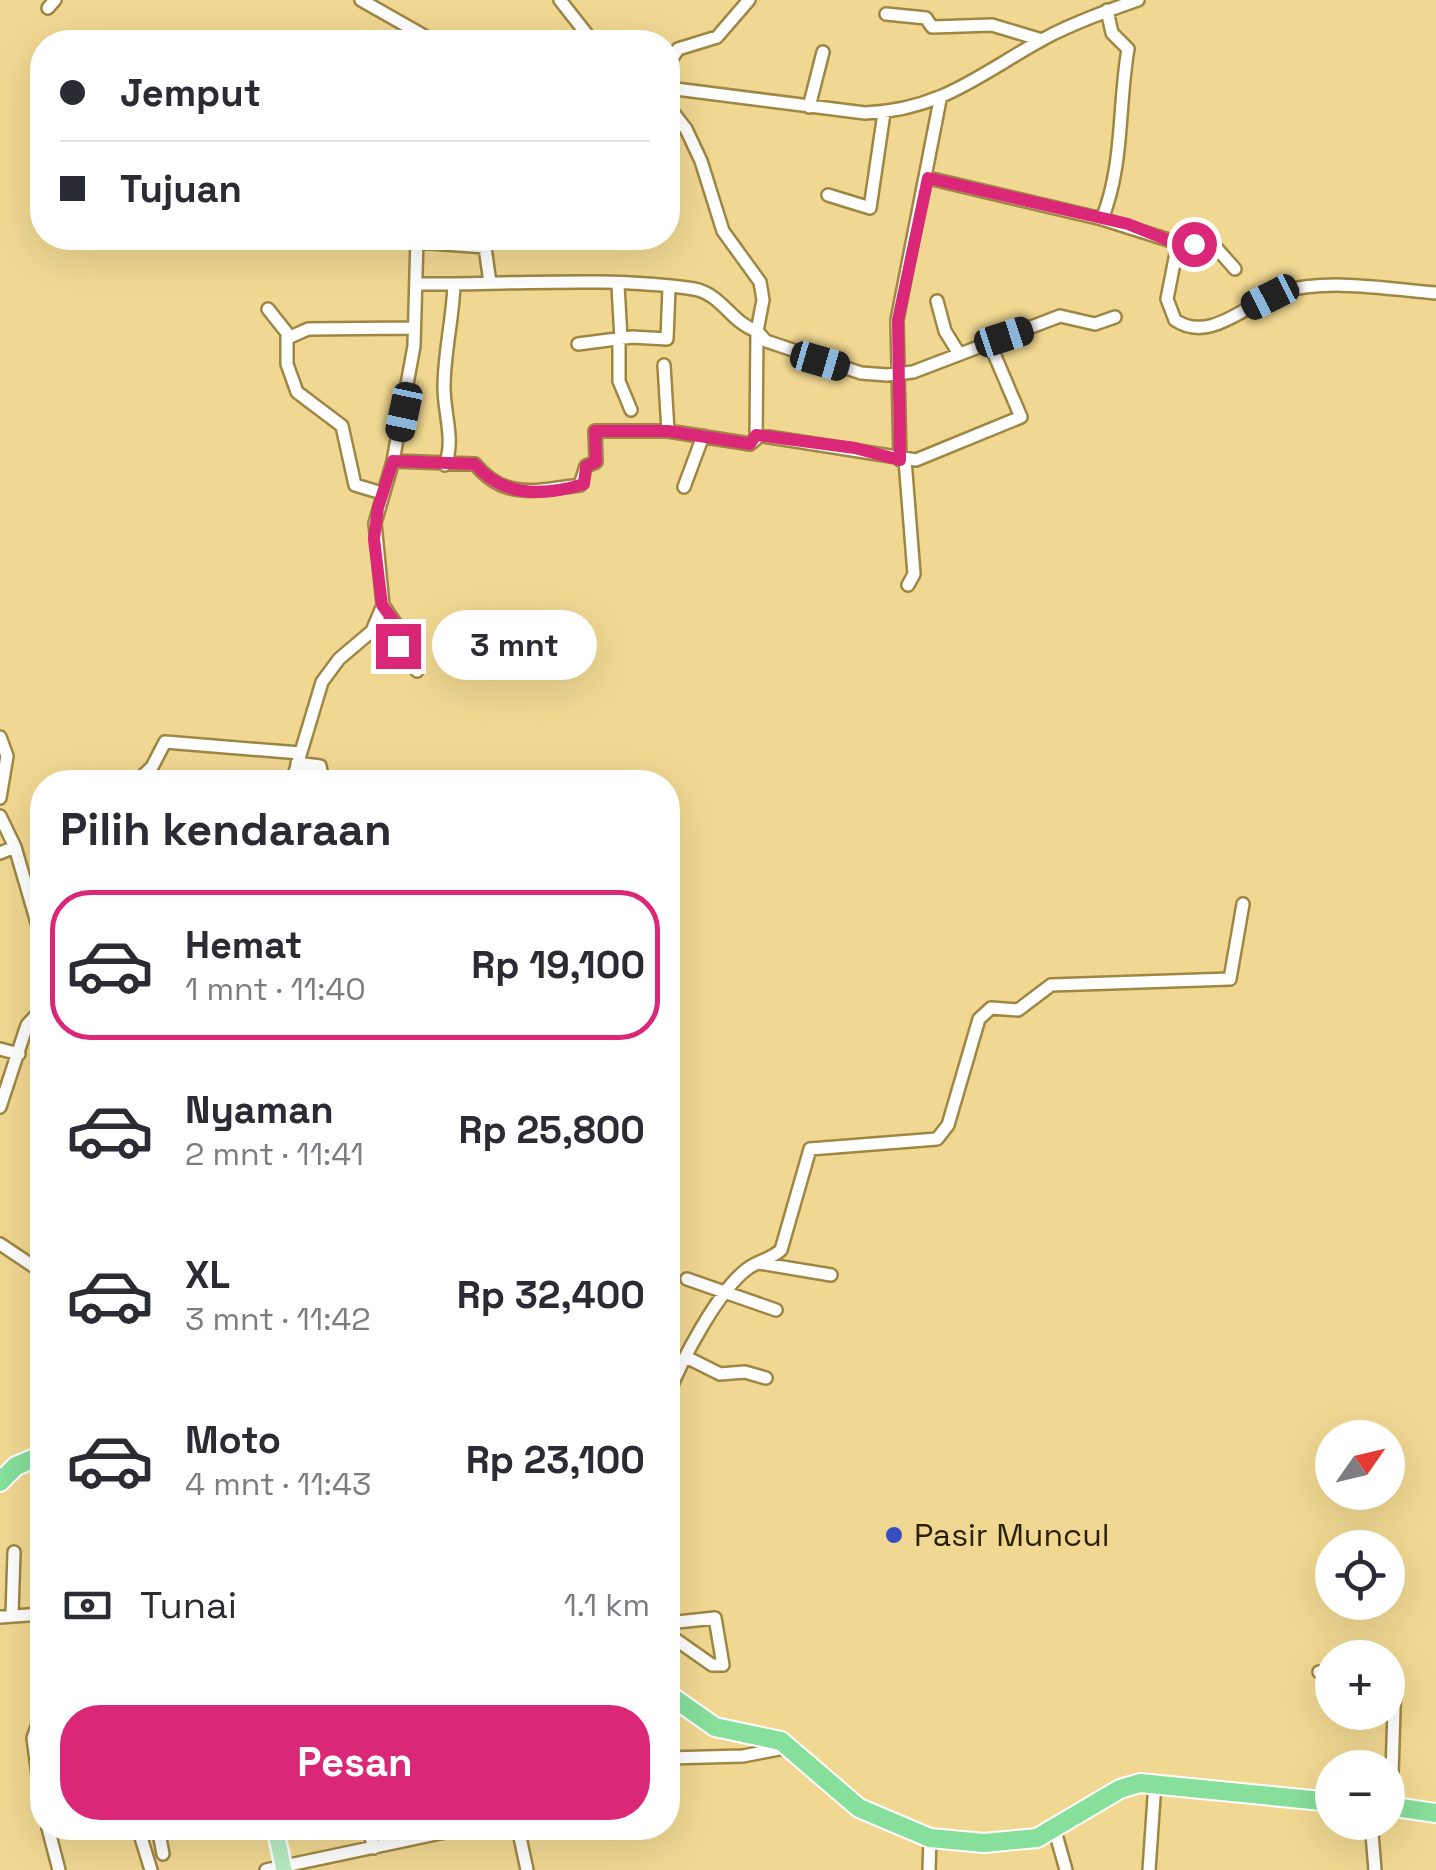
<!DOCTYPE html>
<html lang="id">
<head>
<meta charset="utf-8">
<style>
	:root { --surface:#fff; --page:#f7f7f7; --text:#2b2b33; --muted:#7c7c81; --line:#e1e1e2; --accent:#db2777 }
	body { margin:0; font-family:"Space Grotesk",sans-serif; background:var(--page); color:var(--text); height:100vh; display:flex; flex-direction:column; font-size:38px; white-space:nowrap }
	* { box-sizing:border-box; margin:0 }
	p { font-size:32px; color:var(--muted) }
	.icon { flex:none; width:55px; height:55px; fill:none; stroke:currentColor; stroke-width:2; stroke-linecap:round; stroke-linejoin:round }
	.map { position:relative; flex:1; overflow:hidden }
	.details { position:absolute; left:30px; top:770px; width:650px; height:1070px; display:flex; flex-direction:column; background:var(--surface); border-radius:40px; box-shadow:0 10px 40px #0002 }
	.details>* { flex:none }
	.hud { position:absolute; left:30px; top:30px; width:650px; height:220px; border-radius:40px; box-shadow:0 10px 40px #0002; display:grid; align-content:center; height:220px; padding:0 30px; background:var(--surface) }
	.needle { width:65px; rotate:56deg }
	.tools { position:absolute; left:1315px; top:1420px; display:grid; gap:20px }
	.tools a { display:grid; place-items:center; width:90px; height:90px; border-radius:50%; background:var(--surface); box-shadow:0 10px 40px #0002; font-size:50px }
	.end { position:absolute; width:45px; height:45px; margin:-22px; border:12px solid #db2777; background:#fff; box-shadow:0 0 0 5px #fff }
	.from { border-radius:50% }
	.bubble { position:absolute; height:70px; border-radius:35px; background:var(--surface); box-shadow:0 10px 40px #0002; font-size:32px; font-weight:800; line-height:70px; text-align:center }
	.car { position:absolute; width:30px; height:60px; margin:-30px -15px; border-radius:12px; box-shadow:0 0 8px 2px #0007; background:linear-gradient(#222 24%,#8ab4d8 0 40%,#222 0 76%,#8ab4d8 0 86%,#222 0) }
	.hud b { display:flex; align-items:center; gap:35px; height:95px; font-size:38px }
	.hud b+b { border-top:2px solid var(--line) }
	.hud i { width:25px; height:25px; background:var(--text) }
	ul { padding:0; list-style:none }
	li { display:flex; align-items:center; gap:30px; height:150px; margin:0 20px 15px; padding:0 10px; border:5px solid transparent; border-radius:40px }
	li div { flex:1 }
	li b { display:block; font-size:38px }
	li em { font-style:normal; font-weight:800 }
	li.active { border-color:var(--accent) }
	li>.icon { width:90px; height:90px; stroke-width:1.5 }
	h2 { padding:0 30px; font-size:45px; line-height:120px }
	.pay { display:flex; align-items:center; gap:25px; height:110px; padding:0 30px; font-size:38px }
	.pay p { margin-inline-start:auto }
	.action { display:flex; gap:20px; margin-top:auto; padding:20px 30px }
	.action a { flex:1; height:115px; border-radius:40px; background:var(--accent); color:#fff; font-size:40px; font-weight:800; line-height:115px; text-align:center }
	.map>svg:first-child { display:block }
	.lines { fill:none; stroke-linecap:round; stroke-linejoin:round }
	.minor-casing { stroke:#9f8743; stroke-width:16 }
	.major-casing { stroke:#fff; stroke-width:20 }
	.highway-casing { stroke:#fff; stroke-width:22 }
	.minor { stroke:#fff; stroke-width:11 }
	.major { stroke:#b6ecc3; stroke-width:15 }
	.highway { stroke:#86df9b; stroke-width:18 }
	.route { stroke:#db2777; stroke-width:12 }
	.poi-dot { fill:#394dc0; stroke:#f1d892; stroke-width:4 }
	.labels { text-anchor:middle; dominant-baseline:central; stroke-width:10; stroke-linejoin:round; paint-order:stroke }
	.poi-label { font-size:32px; fill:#291f03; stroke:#f1d892; text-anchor:start }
</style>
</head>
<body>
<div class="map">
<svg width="1436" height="1870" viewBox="0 0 1436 1870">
	<rect width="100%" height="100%" fill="#f1d892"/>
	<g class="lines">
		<g class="minor-casing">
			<path id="minor" d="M361 0 435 42
				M560 0 593 42
				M48 8 55 0
				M1107 10 1112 33 1128 49C1118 107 1124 164 1102 219L1178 243 1167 299 1175 320C1210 344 1247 303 1281 292 1328 278 1388 289 1436 293
				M886 14 926 18 932 27 992 25 1042 40
				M668 65 678 49 717 37 749 0
				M668 88 865 113C945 110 984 70 1051 35 1079 21 1109 10 1138 0
				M668 106 686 129 701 161 723 231 760 282 763 300 757 331 766 341 861 373 887 375 913 372 1060 316 1095 324 1115 317
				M809 107 823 52
				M928 178 1102 219
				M828 195 870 208 884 113
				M417 242 485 247 490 283
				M1178 244 1197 243 1204 234 1235 269
				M417 284C505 285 608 276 694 289 722 294 731 323 757 331L756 439 750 444 668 431
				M618 286 621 339
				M937 301 945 331 958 352
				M268 309 287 333V364L297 392 342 426 355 485 382 493
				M288 338 308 329 414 328
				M619 340V381L631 410
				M578 344 632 337 667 339 669 288
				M756 435 916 460 1021 417 989 342
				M900 460 897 320 940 100
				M905 460 914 574 908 585
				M393 461 475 464C505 501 538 490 580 485L586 466 596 462 595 431H668L664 365
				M445 465C455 440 444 414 444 387 444 353 453 318 454 284
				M684 487 703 436
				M383 605 396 624 398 646 417 671
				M0 737 7 756 0 798
				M297 763 320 766 323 781
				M136 782 152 767 165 742 300 753
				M292 782 322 682 339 659 372 631 383 605 375 523 393 461 414 346 417 238
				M0 816 15 847 42 940
				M0 853 15 847
				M0 1049 19 1054
				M0 1107 27 1025 42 1009
				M0 1244 42 1272
				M759 1263 831 1275
				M687 1279 776 1310
				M686 1357 720 1374 745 1372 766 1378
				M668 1395C681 1361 718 1291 747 1269 758 1261 771 1259 781 1250L810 1149 937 1139 948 1125 979 1019 991 1008 1018 1010 1051 985 1230 979 1243 904
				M12 1615 14 1552
				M0 1617 42 1614
				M668 1623 715 1618 723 1665H712L668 1634
				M1319 1672H1332
				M1388 1673 1395 1677 1391 1806
				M42 1712 33 1738 42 1805
				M668 1758 743 1756 789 1747
				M1371 1822 1375 1870
				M48 1828 59 1870
				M138 1828 151 1870
				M158 1828 163 1854
				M368 1828 374 1848
				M518 1828 527 1870
				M1055 1831 1066 1870
				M266 1870 464 1828
				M929 1870 930 1838
				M1149 1870 1155 1783"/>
		</g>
		<g class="major-casing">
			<path id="major" d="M275 1828 284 1870"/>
		</g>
		<g class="highway-casing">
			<path id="highway" d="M0 1482 16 1466 42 1455
				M668 1694 715 1727 781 1741 859 1808 930 1838 984 1843 1037 1838 1120 1789 1140 1783 1332 1802
				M1388 1806 1436 1813"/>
		</g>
		<use href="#minor" class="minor"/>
		<use href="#major" class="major"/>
		<use href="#highway" class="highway"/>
	</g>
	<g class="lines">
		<path class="route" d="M398 646 396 624 382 605 374 539 378 508 393 461 475 464C503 498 545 496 584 484L586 466 596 462 595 431H668L750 444 756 435 855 448 900 460 898 320 928 178 1128 224 1180 245 1194 244"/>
	</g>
	<circle class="poi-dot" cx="894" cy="1535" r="10"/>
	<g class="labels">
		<g class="poi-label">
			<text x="914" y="1535">Pasir Muncul</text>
		</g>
	</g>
</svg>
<div class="tools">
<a><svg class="needle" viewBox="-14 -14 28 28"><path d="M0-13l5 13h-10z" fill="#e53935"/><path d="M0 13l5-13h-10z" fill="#7c7c81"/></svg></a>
<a><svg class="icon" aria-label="locate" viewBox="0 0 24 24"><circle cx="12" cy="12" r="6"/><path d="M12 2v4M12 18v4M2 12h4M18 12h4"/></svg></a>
<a>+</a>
<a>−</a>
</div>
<i class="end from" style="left:1194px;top:244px"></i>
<i class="end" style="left:398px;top:646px"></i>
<div class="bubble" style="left:432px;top:610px;width:165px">3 mnt</div>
<i class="car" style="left:1270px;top:297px;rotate:243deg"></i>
<i class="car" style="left:1004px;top:337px;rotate:72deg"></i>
<i class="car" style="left:820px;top:361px;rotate:106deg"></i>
<i class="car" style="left:404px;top:412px;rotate:192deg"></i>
<div class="hud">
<b><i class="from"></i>Jemput</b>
<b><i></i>Tujuan</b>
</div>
<section class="details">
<h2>Pilih kendaraan</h2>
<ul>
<li class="active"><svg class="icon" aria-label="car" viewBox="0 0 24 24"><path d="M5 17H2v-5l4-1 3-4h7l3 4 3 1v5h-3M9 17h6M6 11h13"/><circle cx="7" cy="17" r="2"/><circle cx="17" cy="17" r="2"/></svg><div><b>Hemat</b><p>1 mnt · 11:40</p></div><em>Rp 19,100</em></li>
<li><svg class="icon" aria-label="car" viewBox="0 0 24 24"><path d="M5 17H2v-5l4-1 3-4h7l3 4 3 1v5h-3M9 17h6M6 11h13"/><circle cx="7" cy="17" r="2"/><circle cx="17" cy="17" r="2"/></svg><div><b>Nyaman</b><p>2 mnt · 11:41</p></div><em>Rp 25,800</em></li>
<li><svg class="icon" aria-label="car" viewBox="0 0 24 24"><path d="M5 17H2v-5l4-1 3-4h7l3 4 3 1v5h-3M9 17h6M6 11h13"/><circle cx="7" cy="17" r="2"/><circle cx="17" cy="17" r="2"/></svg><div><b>XL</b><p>3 mnt · 11:42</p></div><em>Rp 32,400</em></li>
<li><svg class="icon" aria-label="car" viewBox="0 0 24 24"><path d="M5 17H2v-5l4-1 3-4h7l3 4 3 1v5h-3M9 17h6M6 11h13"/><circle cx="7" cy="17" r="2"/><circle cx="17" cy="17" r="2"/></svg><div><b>Moto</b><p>4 mnt · 11:43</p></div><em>Rp 23,100</em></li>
</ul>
<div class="pay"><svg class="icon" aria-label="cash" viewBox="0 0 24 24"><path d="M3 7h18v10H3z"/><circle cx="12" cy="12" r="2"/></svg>Tunai<p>1.1 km</p></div>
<div class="action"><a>Pesan</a></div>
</section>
</div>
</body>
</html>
